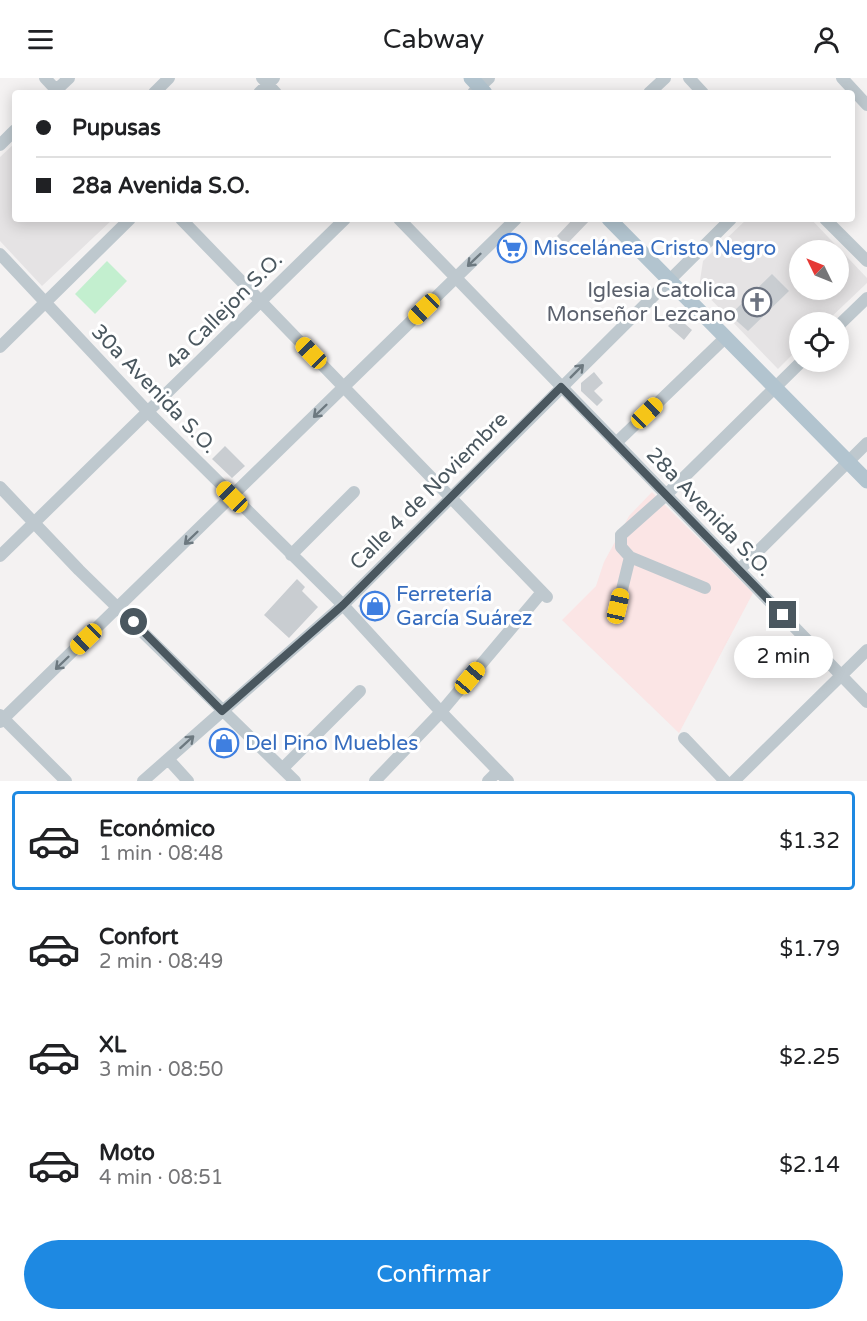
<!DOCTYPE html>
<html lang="es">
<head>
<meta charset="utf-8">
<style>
	:root { --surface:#fff; --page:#f2f2f2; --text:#202124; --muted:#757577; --line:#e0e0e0; --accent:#1e89e2 }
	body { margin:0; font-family:"Varela Round",sans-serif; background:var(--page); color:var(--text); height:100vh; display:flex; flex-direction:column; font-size:22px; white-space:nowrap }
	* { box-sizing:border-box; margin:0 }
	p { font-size:20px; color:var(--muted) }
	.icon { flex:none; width:33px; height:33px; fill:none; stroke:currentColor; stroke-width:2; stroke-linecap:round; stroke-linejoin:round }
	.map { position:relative; height:703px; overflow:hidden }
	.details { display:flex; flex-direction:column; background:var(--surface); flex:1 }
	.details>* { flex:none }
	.banner { position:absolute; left:12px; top:12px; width:843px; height:132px; border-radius:6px; box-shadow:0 3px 15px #0003; display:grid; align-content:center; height:132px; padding:0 24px; background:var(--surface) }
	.needle { width:39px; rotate:313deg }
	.tools { position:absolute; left:789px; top:162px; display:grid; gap:12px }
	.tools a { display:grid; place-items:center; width:60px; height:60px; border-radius:50%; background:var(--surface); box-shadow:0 3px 15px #0003; font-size:30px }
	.end { position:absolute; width:27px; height:27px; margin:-14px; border:8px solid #4a575f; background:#fff; box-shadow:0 0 0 3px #fff }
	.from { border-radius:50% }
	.bubble { position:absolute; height:42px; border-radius:21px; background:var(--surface); box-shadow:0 3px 15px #0003; font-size:20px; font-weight:600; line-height:42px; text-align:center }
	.car { position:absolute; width:18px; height:36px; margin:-18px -9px; border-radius:8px; box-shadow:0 0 4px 2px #0007; background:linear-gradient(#f5c518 24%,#345 0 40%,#f5c518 0 76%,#345 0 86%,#f5c518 0) }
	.banner b { display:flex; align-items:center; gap:21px; height:57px; font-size:22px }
	.banner b+b { border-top:2px solid var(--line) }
	.banner i { width:15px; height:15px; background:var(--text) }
	ul { padding:10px 0 0; list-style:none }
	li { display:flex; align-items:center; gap:18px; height:99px; margin:0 12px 9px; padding:0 12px; border:3px solid transparent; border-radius:6px }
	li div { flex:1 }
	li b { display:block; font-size:22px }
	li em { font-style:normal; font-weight:600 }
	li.selected { border-color:var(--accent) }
	li>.icon { width:54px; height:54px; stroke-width:1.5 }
	.action { display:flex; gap:12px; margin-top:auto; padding:12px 24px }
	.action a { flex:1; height:69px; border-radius:36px; background:var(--accent); color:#fff; font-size:24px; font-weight:600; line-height:69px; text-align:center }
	header { display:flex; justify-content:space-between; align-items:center; height:78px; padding:0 24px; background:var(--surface); font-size:27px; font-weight:600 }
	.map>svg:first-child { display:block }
	.education { fill:#e5e3e4; fill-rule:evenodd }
	.medical { fill:#fbe5e5 }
	.green { fill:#c3efcf }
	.building { fill:#c9cdd1 }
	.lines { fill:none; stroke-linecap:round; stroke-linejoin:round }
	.minor { stroke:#bec8ce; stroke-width:12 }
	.major { stroke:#b2c4cf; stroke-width:15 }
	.oneway { stroke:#6d7980 }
	.route { stroke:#4a575f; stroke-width:8 }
	.labels { text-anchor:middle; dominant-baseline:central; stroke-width:6; stroke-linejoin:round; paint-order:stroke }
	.shop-label { font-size:21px; fill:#366cbe; stroke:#fff; text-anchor:start }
	.worship-label { font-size:21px; fill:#5b616d; stroke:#fff; text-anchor:end }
	.street-label { font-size:21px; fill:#4a575f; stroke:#fff }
</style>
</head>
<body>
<header><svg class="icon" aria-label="menu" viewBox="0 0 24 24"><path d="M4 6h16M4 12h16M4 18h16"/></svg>Cabway<svg class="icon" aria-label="person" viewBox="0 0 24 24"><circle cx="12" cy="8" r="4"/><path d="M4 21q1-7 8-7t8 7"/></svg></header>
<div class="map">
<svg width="867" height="703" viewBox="0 0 867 703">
	<rect width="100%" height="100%" fill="#f4f2f2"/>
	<path class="education" d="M15 65V141H113L42 208 0 163V79Z
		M747 141H811L867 200V205L826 244H800L799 270 778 291 699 209 703 183ZM800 172H838V212H800Z"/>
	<path class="medical" d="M652 414 753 515 679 655 562 542 596 508 604 484 629 438Z"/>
	<path class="green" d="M107 183 127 203 95 236 75 216Z"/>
	<path class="building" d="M573 141H591L566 167 557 158Z
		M772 196 789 213 748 253 730 237Z
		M677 239 692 252 684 262 668 248Z
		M594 294 603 305 594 313 603 322 597 328 581 313V305Z
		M225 368 245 388 232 400 212 381Z
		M297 501 305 509 302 513 318 529 289 560 264 537Z
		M375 512 391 528 375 544 358 528Z"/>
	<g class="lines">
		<path class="minor" d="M45 0 59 15
			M262 0 276 15
			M689 0 703 15
			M842 0 867 27
			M53 15 69 0
			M154 15 169 0
			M259 15 274 0
			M473 15 489 0
			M649 15 665 0
			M0 67 15 52
			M181 141 547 519
			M399 141 867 624
			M825 141 867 183
			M0 176 149 335 343 527 441 634 508 703
			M838 248 867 220
			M0 269 130 141
			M616 365 725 260
			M0 409 79 492 295 703
			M291 477 354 414
			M0 478 345 141
			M739 492 867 365
			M705 510 630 479 621 469V457L666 417 801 284
			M618 528 630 479
			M0 637 66 703
			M0 644 516 141
			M684 660 725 703
			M168 681 188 703
			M283 690 360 613
			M143 703 343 527 731 141
			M375 703 441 634 542 514
			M488 703 498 693
			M734 703 867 572"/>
		<path class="major" d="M471 0 485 15
			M609 141 867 403"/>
	</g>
	<defs><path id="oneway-shaft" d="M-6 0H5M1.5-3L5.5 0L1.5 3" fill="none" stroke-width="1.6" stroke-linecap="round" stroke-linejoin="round" transform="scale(1.5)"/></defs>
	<g class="oneway">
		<use href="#oneway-shaft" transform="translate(474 182) rotate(136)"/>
		<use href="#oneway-shaft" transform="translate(577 293) rotate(-45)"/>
		<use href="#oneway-shaft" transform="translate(320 333) rotate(136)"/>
		<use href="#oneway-shaft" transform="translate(191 460) rotate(136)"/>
		<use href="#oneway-shaft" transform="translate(62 585) rotate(136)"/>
		<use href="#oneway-shaft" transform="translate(187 664) rotate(-42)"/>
	</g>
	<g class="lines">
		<path class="route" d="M134 544 222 633 343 527 561 309 783 537"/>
	</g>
	<defs>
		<g id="supermarket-ring" transform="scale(1.5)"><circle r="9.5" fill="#fff" stroke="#3f7fe0" stroke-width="1.5"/><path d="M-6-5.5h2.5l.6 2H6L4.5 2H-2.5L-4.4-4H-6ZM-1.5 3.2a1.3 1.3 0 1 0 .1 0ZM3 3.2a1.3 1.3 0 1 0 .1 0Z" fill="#3f7fe0"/></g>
		<g id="church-ring" transform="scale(1.5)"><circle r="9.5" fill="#fff" stroke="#6b7280" stroke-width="1.5"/><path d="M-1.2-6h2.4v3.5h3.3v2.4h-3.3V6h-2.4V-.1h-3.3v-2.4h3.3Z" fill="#6b7280"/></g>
		<g id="shop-ring" transform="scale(1.5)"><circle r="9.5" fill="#fff" stroke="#3f7fe0" stroke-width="1.5"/><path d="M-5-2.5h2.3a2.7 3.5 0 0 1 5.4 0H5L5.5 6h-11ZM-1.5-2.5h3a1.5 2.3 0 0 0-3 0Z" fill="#3f7fe0"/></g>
	</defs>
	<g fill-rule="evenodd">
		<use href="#supermarket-ring" x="512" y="170"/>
		<use href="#church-ring" x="757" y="224"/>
		<use href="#shop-ring" x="375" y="528"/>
		<use href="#shop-ring" x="224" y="665"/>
	</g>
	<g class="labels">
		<g class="shop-label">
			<text x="533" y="170">Miscelánea Cristo Negro</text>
			<text x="396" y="516">Ferretería<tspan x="396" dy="24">García Suárez</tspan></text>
			<text x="245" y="665">Del Pino Muebles</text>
		</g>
		<g class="worship-label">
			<text x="736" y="212">Iglesia Catolica<tspan x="736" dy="24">Monseñor Lezcano</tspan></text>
		</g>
		<g class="street-label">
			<text transform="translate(224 233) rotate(-45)">4a Callejon S.O.</text>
			<text transform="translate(154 311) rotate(46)">30a Avenida S.O.</text>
			<text transform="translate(429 413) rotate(-45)">Calle 4 de Noviembre</text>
			<text transform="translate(709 434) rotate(46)">28a Avenida S.O.</text>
		</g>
	</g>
</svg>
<div class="tools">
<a><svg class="needle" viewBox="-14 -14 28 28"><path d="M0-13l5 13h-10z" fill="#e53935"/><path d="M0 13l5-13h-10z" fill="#757577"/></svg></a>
<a><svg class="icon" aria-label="locate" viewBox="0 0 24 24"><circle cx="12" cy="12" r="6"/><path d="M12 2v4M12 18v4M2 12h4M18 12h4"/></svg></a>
</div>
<i class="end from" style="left:134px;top:544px"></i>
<i class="end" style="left:783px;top:537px"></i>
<div class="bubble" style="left:734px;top:558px;width:99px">2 min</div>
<i class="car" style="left:424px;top:231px;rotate:226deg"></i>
<i class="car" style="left:311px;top:275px;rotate:316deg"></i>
<i class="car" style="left:647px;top:335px;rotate:46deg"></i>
<i class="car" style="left:232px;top:419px;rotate:315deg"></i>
<i class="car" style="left:618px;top:528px;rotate:13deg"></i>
<i class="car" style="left:86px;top:561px;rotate:226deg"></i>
<i class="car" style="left:470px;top:600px;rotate:40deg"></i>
<div class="banner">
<b><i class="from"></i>Pupusas</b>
<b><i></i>28a Avenida S.O.</b>
</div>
</div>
<section class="details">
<ul>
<li class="selected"><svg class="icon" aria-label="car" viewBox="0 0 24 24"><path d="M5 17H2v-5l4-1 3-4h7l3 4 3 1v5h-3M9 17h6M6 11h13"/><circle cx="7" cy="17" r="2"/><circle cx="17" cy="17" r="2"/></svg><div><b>Económico</b><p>1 min · 08:48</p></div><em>$1.32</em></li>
<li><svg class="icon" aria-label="car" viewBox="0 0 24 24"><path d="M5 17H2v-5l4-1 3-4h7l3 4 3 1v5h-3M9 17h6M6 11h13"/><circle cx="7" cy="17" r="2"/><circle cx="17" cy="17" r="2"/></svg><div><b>Confort</b><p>2 min · 08:49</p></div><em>$1.79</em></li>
<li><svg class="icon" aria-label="car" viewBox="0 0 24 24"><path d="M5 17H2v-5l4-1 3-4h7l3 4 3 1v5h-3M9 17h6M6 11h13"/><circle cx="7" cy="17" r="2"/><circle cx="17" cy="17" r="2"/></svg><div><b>XL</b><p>3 min · 08:50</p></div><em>$2.25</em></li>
<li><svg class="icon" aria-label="car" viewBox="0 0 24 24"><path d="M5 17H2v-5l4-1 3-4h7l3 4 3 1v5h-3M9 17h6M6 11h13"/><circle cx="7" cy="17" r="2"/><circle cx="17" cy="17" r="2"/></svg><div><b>Moto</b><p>4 min · 08:51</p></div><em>$2.14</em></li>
</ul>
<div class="action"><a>Confirmar</a></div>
</section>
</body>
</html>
